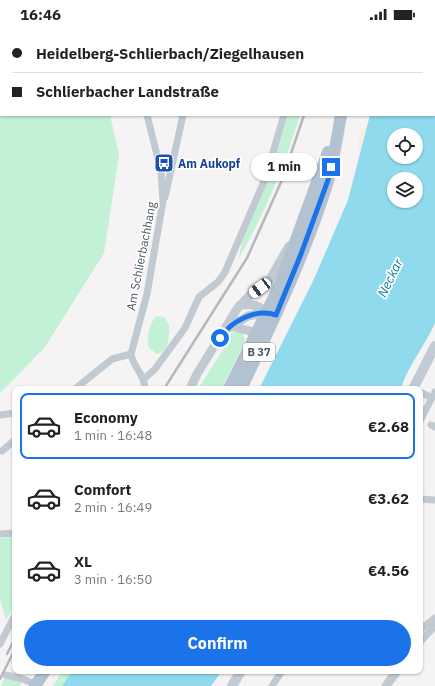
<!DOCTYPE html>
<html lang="en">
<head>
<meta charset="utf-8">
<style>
	:root { --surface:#fff; --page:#f2f2f2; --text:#222; --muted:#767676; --line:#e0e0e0; --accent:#1a73e8 }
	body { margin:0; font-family:"IBM Plex Sans",sans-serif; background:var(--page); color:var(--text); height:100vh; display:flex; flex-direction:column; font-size:15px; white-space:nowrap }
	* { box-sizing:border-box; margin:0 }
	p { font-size:13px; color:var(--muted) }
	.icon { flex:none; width:22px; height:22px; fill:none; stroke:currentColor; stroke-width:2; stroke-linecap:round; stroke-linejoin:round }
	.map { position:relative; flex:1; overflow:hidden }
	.details { position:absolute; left:12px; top:358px; width:411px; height:288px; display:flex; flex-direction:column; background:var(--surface); border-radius:8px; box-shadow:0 1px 3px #0004 }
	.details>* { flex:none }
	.hud { position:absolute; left:0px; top:0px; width:435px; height:88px; box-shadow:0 1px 3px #0004; display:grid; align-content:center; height:88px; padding:0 12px; background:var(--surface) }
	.buttons { position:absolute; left:387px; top:100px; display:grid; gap:8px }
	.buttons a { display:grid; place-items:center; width:36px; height:36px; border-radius:50%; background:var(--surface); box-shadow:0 1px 3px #0004; font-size:20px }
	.end { position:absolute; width:18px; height:18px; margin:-9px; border:5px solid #1a73e8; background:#fff; box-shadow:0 0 0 2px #fff }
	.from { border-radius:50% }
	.bubble { position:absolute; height:28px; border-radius:14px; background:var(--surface); box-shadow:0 1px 3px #0004; font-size:13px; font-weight:800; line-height:28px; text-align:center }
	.car { position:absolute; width:12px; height:24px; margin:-12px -6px; border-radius:5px; box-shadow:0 0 3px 1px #0007; background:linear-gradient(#fff 24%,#345 0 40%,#fff 0 76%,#345 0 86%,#fff 0) }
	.hud b { display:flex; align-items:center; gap:14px; height:38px; font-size:15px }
	.hud b+b { border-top:1px solid var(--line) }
	.hud i { width:10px; height:10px; background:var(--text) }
	ul { padding:7px 0 0; list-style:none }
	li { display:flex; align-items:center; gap:12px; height:66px; margin:0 8px 6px; padding:0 4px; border:2px solid transparent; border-radius:8px }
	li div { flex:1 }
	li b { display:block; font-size:15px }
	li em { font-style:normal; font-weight:800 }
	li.current { border-color:var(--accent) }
	li>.icon { width:36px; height:36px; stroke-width:1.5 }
	.primary-button { display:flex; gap:8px; margin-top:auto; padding:8px 12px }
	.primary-button a { flex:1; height:46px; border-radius:24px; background:var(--accent); color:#fff; font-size:16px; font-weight:800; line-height:46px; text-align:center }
	.status { display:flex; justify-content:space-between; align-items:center; height:28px; padding:0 20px; background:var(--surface); direction:ltr }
	.status svg { height:11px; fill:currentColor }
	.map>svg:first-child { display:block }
	.green { fill:#c3f1d5 }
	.sand { fill:#f5f0e5 }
	.water { fill:#90daee; fill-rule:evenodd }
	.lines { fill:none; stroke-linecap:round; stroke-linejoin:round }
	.minor { stroke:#c1cad2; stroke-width:7 }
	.tertiary { stroke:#c1cad2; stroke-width:9 }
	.secondary { stroke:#c1cbd6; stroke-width:10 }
	.primary { stroke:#b3c2d1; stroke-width:12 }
	.rail { stroke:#b5b8bd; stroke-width:2.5 }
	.route { stroke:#1a73e8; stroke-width:5 }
	.labels { text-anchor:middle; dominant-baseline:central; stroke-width:3.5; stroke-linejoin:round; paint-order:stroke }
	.shield { fill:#fff; stroke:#808990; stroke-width:1 }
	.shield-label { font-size:11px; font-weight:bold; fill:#4a5661 }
	.transit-label { font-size:12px; font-weight:bold; fill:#164399; stroke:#fff; text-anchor:start }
	.street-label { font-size:12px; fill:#4a5661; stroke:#fff }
	.water-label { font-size:13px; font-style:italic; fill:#0c7c9b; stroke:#fff }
</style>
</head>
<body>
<div class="status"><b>16:46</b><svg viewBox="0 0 49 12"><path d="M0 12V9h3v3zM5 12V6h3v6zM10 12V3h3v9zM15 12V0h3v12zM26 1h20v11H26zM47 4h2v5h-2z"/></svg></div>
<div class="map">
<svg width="435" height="658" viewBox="0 0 435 658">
	<rect width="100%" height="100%" fill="#f5f3f3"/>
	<path class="green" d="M0 0H131L1 1V87H110L119 127 104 225 45 319 0 365Z
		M288 87H300C283 141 266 183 238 232L244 207 267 155Z
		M156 288 164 289 169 297C169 307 170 324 157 326L149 320C146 309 149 297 156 288Z
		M234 303 243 305 245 313 222 361H198L231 309 230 307Z
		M15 509V577L6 592 0 571V510Z
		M62 643H72L62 658H53Z
		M5 649 23 652 20 658H1Z"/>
	<path class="sand" d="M368 96 360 126C356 116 359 103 368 96Z"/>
	<path class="water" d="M386 0H435V295C427 314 405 343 401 361H259L314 251 348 172 370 87H434V1ZM394 107H416V129H394ZM394 151H416V173H394Z
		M72 643H222L211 658H62Z"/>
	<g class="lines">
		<path class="minor" d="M133 1V0
			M206 1V0
			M302 1V0
			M165 169 183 87
			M144 351 155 341 185 300 199 269 218 254 225 244 265 151 284 87
			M75 361 112 331 131 326
			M145 361C145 347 133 339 131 326L147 266 163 173 161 143 147 87
			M420 364 432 370
			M0 387 15 385
			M420 393 435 364
			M431 397 435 399
			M2 423 15 412
			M420 471 435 472
			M0 506 15 505
			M420 602 435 590
			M420 614 435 598
			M0 616 15 587
			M6 647 23 651 36 657
			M272 658 282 643"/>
		<path class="tertiary" d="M240 277C253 275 258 278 269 285
			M231 298 250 303 256 310
			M227 301 248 288 268 284
			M190 361 197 346 237 281 249 268 269 253 289 218
			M386 658 397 643"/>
		<path class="secondary" d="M413 361 435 318
			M232 658 241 643"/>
		<path class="primary" d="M356 1V0
			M229 361 278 261 328 124
			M241 361C273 293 306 225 328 153 334 131 337 109 341 87
			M35 658 45 643"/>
		<path class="rail" d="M320 1V0
			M164 361 247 230 282 152 304 87
			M7 626 15 610
			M0 651 15 621"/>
	</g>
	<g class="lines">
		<path class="route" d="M220 310C231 293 256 280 276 287L301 226 328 152 331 139"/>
	</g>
	<defs>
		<g id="bus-square" transform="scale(1)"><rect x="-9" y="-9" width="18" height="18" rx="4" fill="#1a4fb4" stroke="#fff"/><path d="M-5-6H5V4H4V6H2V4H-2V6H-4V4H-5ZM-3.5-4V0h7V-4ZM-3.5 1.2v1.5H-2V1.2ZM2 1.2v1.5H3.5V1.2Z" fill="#fff"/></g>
	</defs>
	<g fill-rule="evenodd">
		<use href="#bus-square" x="164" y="135"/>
	</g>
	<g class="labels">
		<rect class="shield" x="243" y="315" width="32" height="18" rx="3"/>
		<g class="shield-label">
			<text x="259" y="324">B 37</text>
		</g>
		<g class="transit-label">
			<text x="178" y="135">Am Aukopf</text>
		</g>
		<g class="street-label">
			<text transform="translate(141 228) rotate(-79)">Am Schlierbachhang</text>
		</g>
		<g class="water-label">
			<text transform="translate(390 250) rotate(-64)">Neckar</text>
		</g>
	</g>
</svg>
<div class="buttons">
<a><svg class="icon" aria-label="locate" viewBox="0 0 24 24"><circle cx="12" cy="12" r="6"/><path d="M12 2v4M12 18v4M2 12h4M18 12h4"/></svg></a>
<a><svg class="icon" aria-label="layers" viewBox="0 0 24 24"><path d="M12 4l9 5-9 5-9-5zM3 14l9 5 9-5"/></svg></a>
</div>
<i class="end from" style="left:220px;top:310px"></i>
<i class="end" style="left:331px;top:139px"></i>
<div class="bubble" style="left:251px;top:125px;width:66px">1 min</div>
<i class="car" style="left:260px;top:260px;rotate:233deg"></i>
<div class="hud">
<b><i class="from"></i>Heidelberg-Schlierbach/Ziegelhausen</b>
<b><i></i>Schlierbacher Landstraße</b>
</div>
<section class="details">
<ul>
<li class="current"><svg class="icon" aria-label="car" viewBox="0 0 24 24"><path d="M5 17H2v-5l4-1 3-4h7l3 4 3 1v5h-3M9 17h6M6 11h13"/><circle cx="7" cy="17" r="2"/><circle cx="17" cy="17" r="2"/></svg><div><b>Economy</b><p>1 min · 16:48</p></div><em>€2.68</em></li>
<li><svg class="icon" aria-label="car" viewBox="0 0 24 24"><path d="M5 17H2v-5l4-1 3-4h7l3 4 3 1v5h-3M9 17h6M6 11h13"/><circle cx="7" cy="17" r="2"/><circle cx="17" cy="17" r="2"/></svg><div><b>Comfort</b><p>2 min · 16:49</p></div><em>€3.62</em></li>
<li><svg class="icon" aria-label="car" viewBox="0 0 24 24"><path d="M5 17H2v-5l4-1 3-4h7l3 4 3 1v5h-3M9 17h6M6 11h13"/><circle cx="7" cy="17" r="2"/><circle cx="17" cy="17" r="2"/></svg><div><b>XL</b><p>3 min · 16:50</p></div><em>€4.56</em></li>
</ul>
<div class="primary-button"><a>Confirm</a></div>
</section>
</div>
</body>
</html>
